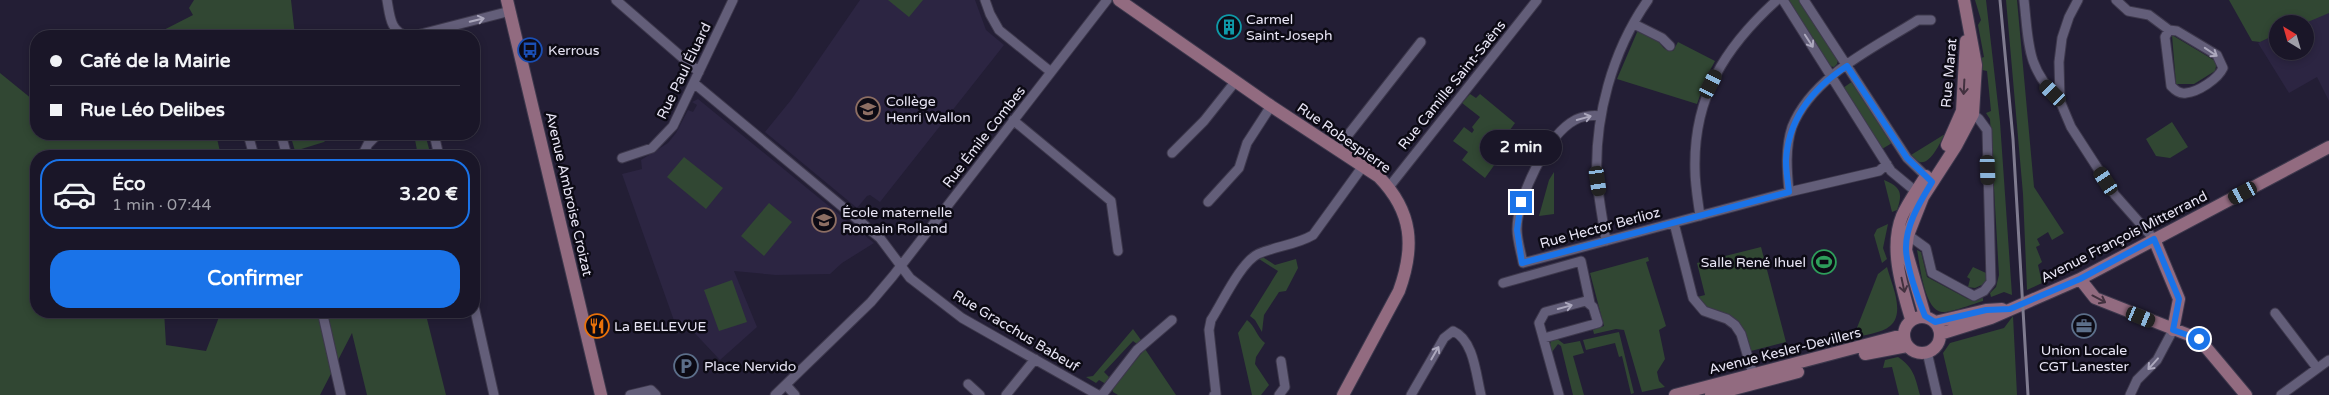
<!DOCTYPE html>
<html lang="fr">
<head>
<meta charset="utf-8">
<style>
	:root { --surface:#1a1628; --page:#231f30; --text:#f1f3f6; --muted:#9f9fa8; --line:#383545; --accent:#1a73e8 }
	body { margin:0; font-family:"Varela Round",sans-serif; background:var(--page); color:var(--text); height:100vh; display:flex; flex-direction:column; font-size:19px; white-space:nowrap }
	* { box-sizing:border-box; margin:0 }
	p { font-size:16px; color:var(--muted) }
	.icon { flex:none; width:28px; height:28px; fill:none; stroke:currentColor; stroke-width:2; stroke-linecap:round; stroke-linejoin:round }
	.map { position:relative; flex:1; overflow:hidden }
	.sheet { position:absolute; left:30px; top:150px; width:450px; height:168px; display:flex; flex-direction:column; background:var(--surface); border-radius:20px; box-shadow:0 2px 8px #0003,0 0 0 1px var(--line) }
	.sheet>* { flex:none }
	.hud { position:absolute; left:30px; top:30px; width:450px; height:110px; border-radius:20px; box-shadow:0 2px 8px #0003,0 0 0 1px var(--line); display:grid; align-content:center; height:110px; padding:0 20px; background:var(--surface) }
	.needle { width:32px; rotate:323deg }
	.tools { position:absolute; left:2269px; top:15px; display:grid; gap:10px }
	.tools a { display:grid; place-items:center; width:45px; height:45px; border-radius:50%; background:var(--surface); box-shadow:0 2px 8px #0003,0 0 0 1px var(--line); font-size:25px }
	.end { position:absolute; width:22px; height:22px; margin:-11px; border:6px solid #1a73e8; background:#fff; box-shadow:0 0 0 2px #fff }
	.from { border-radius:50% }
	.bubble { position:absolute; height:35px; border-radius:18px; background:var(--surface); box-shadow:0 2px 8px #0003,0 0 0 1px var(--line); font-size:16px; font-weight:700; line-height:35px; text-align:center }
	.car { position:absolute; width:15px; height:30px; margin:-15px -8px; border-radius:6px; box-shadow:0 0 4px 1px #0007; background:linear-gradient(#222 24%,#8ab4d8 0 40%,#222 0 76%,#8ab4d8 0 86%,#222 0) }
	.hud b { display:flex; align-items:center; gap:18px; height:48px; font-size:19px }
	.hud b+b { border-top:1px solid var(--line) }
	.hud i { width:12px; height:12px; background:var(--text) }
	ul { padding:9px 0 0; list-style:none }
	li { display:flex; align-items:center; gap:15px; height:70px; margin:0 10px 8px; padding:0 10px; border:2px solid transparent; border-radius:20px }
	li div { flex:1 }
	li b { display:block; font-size:19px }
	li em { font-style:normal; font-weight:700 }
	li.current { border-color:var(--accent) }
	li>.icon { width:45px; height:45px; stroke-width:1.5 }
	.primary-button { display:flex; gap:10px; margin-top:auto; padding:10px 20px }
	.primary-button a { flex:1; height:58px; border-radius:20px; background:var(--accent); color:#fff; font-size:20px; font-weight:700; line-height:58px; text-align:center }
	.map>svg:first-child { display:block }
	.built { fill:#2c2542 }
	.green { fill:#314733 }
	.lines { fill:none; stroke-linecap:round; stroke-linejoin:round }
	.street-casing { stroke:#3d384c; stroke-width:11 }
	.secondary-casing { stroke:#3d384c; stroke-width:14 }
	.street { stroke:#635e79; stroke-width:9 }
	.secondary { stroke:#926b80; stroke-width:12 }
	.rail { stroke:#7f7b8f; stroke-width:3 }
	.oneway { stroke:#aca8bd }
	.oneway2 { stroke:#42313f }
	.route { stroke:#1a73e8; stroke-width:6 }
	.labels { text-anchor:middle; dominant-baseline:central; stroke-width:5; stroke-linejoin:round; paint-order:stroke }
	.poi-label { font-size:14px; fill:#e8e5f5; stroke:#0c0a14; text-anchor:start }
	.street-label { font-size:14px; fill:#e8e5f5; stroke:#0c0a14 }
</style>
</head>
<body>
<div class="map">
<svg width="2329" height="395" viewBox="0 0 2329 395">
	<rect width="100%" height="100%" fill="#231e35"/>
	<path class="built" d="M860 0H975L986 30 1004 45 880 202 870 195 867 196 857 208 765 132 791 100Z
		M2329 0V101L2317 77 2289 93 2258 43 2277 34 2278 51H2305V24H2300Z
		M698 99 874 243 842 263 830 274 776 275 734 271 757 327 720 360 688 326 677 329 622 174 642 169 641 160 668 143 676 133 688 110 693 112 697 105 692 102Z"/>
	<path class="green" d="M194 0H291L295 36H152L193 15 189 8Z
		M888 0H923L909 17Z
		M1789 0H1800L1838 59 1837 64 1834 67 1829 66Z
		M1975 0H1986L2000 122 2012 295 2004 292 1991 297 1990 293 1996 287 1999 275 1990 119 1986 113 1991 111 1987 71 1982 70 1981 58 1984 57 1978 25 1981 20Z
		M2006 0H2017L2034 187 2064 233 2052 240 2048 232 2037 239 2040 245 2036 247 2042 262 2038 265 2042 283 2027 290 2023 194Z
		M2229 0H2329V13L2303 24H2278L2277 34 2260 42 2252 41Z
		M1638 30C1644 32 1653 35 1657 40 1663 46 1663 51 1673 51L1678 42 1715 61 1706 78 1697 104 1617 79Z
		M2172 35 2217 62 2215 71 2194 84H2176Z
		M0 73 32 99 36 97V134H216L221 156H36V311H164L166 345 206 351 219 317 239 311H425L446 395H367L352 333 320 395H0Z
		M1853 81 1892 143 1882 149 1843 88Z
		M1470 94 1476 98 1480 94 1515 123 1499 145 1505 150 1485 178 1462 160 1468 152 1453 141 1464 127 1472 133 1474 130 1472 127 1480 117 1462 103Z
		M2172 122 2188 147 2170 158 2156 156 2146 139Z
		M290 134H329L330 136 324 142 295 151Z
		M414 134H425L431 156H418Z
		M1945 134C1938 146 1926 176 1911 155Z
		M684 157 723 188 706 209 667 177Z
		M1554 172V214L1539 216 1549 180Z
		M1884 180C1901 187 1903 193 1897 210L1892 212Z
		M769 203 792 222 764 256 741 236Z
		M1888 224 1883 248 1887 259 1882 263 1874 235 1877 229Z
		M1761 247 1786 342 1751 351C1740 301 1719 326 1697 297L1705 295 1697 263Z
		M1917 250 1921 252 1927 277 1968 299 1983 298V301C1973 304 1950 313 1942 312 1924 310 1920 265 1917 250Z
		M1261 256 1275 265 1296 259 1298 268 1286 291 1279 292 1264 315 1262 332 1255 320 1250 316 1278 271 1259 259Z
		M1648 257 1649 261 1646 262 1666 326 1659 330 1665 359 1657 372 1659 381 1665 387 1642 392 1624 330 1616 329 1594 334 1593 330 1604 326 1590 273Z
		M1887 267C1891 283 1906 313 1890 326 1882 333 1864 335 1853 338L1878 274Z
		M1973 267 1986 273V283L1975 288 1968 287 1970 279 1967 277Z
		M732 280 747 322 719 331 704 290Z
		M2013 316 2017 395H1953L1943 353 1950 343 2004 328Z
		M1247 320C1255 326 1257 337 1265 343L1256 357 1255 364 1269 385 1261 395H1252L1238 333Z
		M1133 329 1141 340 1137 344 1133 341 1104 372 1109 377 1106 384 1099 380 1096 383 1086 377 1093 376Z
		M1619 332 1634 393 1631 394 1622 356 1619 357 1615 343 1586 350 1583 340Z
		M1556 338 1564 344 1580 341 1584 353 1573 356 1584 395H1573L1561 346 1558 344 1552 352 1550 345 1551 340Z
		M1145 349 1176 395H1118L1113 392 1112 389Z
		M1898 357C1914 368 1915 377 1920 395H1899L1892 367 1883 368 1885 360Z"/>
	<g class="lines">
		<g class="street-casing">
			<path id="street" d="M387 0C390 16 390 32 408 36
				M616 0 699 72
				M985 0 990 14 999 30 1051 72
				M1783 0 1891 171 1920 195
				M1804 0 1907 158 1930 180
				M2024 0C2029 45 2026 67 2060 101
				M2078 0 2069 17 2062 38 2059 62 2060 101 2071 127 2115 195 2154 239
				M2116 0 2128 11 2149 15 2169 30 2177 31 2217 55 2223 68C2218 79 2198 92 2186 93 2179 94 2175 90 2171 86L2165 37 2169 30
				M1634 24 1662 38 1670 46
				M413 36 510 11
				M695 84 880 238 910 278 962 318 1098 395
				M1601 116C1593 115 1582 116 1575 120 1547 135 1517 198 1517 229 1517 240 1521 252 1523 263L1789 192 1879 171 1887 164
				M1013 120 1111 201 1118 251
				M248 134 254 156
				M281 134 287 156
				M434 134 439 156
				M1337 149 1421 42
				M1172 153 1204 121 1235 82
				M362 156 368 144 378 134
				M622 158 652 148 673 126 733 0
				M1389 187 1537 0
				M1789 192C1787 171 1785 148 1792 127 1812 76 1874 48 1918 20H1931
				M1208 202 1239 168 1247 143 1271 106
				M1700 216C1698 201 1695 185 1695 170 1693 97 1725 47 1777 0
				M1674 223 1693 298 1704 311 1727 319 1735 325 1741 334 1753 374
				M1908 235 1926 248 1932 273 1974 296 1984 291 1991 282 1987 130 1979 119 1973 114
				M1606 241C1603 221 1599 201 1597 180 1594 118 1612 51 1648 0
				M1503 283 1581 261 1590 303
				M474 306 494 395
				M322 311 341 395
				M2275 313 2317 368
				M1544 338 1598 323 1593 307 1586 301 1545 312 1539 323 1559 395
				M1927 352 1937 395
				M968 384 980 395
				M786 385 795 395
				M630 395 651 390 656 395
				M775 395 871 302 893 276 1107 0
				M1006 395 1035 359
				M1102 395 1137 350 1172 320
				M1214 395 1216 394 1209 330 1211 320C1222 303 1241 262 1258 254 1276 246 1296 245 1313 235L1363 166
				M1279 395 1285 387 1281 361
				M1411 395 1444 338 1453 331C1474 340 1476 375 1481 395
				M2130 395 2137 380 2157 360 2173 330
				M2281 395 2329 360"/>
		</g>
		<g class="secondary-casing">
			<path id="secondary" d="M507 0 601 395
				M1119 0 1271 106 1379 177C1413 212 1415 247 1399 291L1343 395
				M1947 145 1962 111 1966 41
				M2154 239 2179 299 2173 330
				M2080 279 2095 298 2199 339 2246 395
				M1925 316 1906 250 1908 235 1923 197 1956 146 1973 114 1976 65 1964 0
				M1904 335a18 18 0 1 1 36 0a18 18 0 1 1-36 0Z
				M1911 319C1902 288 1889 248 1902 216 1908 202 1918 189 1926 176
				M1935 322 1986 310 2002 309
				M1940 334 1991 318 2080 279 2329 147
				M1865 354 1907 346
				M1675 395 1903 335
				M1711 395 1798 372"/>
		</g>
		<use href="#street" class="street"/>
		<use href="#secondary" class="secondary"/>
		<path class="rail" d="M2000 0 2013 139 2028 395"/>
	</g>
	<defs><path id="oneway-shaft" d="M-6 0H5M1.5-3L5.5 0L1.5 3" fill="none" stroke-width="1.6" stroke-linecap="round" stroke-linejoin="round" transform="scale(1.25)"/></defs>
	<g class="oneway">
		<use href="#oneway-shaft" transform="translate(477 20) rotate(-14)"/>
		<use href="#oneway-shaft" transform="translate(1809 41) rotate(57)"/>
		<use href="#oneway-shaft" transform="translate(2211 52) rotate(34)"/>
		<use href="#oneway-shaft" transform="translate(1584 118) rotate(-15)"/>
		<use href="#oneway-shaft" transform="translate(1565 307) rotate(-15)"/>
		<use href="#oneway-shaft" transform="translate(1435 353) rotate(-60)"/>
		<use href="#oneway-shaft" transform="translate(2153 364) rotate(132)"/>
	</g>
	<g class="oneway2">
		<use href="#oneway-shaft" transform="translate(1964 87) rotate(93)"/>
		<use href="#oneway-shaft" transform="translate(1903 285) rotate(78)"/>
		<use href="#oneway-shaft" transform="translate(2099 299) rotate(28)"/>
	</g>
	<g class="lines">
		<path class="route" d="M1521 202 1517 230 1522 263 1789 192C1788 182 1786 171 1786 161 1788 119 1813 88 1847 66L1907 158 1932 182C1920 202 1905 226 1906 250 1907 268 1918 299 1925 316L1935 322 1986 310 2010 309 2080 279 2154 239 2179 299 2173 330 2199 339"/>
	</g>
	<defs>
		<g id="building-ring" transform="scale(1.25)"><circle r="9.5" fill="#0c0a14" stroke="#0f9aa8" stroke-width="1.5"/><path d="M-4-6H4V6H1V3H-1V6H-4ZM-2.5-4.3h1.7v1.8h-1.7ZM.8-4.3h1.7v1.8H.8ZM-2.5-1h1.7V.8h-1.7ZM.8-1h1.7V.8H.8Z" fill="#0f9aa8"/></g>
		<g id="bus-ring" transform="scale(1.25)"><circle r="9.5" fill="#0c0a14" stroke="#1a4fb4" stroke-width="1.5"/><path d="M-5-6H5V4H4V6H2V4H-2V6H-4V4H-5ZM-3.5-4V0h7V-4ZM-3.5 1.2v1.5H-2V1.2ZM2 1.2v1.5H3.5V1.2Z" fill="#1a4fb4"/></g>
		<g id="school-ring" transform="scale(1.25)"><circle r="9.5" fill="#0c0a14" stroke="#8d6e63" stroke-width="1.5"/><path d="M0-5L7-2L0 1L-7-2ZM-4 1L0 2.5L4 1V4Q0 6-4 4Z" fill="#8d6e63"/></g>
		<g id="stadium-ring" transform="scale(1.25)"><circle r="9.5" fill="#0c0a14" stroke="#2e9e5b" stroke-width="1.5"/><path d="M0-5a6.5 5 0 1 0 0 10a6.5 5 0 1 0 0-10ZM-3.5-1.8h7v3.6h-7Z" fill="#2e9e5b"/></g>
		<g id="restaurant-ring" transform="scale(1.25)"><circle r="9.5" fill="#0c0a14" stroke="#e8710a" stroke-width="1.5"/><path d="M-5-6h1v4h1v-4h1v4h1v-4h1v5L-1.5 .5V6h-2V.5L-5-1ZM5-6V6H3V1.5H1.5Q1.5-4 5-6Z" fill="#e8710a"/></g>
		<g id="office-ring" transform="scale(1.25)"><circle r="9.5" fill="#0c0a14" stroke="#5c6f8a" stroke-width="1.5"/><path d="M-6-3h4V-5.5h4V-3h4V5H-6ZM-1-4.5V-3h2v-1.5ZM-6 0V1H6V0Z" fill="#5c6f8a"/></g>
		<g id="parking-ring" transform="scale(1.25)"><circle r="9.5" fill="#0c0a14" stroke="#5c6f8a" stroke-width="1.5"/><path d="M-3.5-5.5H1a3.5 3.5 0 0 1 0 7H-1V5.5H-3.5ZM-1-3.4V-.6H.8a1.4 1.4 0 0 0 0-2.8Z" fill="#5c6f8a"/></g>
	</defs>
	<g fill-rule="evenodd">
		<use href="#building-ring" x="1229" y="27"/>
		<use href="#bus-ring" x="530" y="50"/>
		<use href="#school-ring" x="868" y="109"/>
		<use href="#school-ring" x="824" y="220"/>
		<use href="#stadium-ring" x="1824" y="262"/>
		<use href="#restaurant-ring" x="597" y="326"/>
		<use href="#office-ring" x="2084" y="326"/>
		<use href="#parking-ring" x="686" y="366"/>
	</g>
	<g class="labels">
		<g class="poi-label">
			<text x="1246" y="19">Carmel<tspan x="1246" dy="16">Saint-Joseph</tspan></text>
			<text x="548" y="50">Kerrous</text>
			<text x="886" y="101">Collège<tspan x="886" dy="16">Henri Wallon</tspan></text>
			<text x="842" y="212">École maternelle<tspan x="842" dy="16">Romain Rolland</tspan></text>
			<text x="1806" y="262" text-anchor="end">Salle René Ihuel</text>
			<text x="614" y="326">La BELLEVUE</text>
			<text x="2084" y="350" text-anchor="middle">Union Locale<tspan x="2084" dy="16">CGT Lanester</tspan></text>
			<text x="704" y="366">Place Nervido</text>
		</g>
		<g class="street-label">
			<text transform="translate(684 71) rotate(-64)">Rue Paul Éluard</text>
			<text transform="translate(1949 73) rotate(-85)">Rue Marat</text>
			<text transform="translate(1452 85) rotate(-51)">Rue Camille Saint-Saëns</text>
			<text transform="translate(984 137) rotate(-52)">Rue Émile Combes</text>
			<text transform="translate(1344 138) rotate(35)">Rue Robespierre</text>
			<text transform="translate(569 194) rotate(77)">Avenue Ambroise Croizat</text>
			<text transform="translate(1600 228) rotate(-15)">Rue Hector Berlioz</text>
			<text transform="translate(2124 237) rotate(-27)">Avenue François Mitterrand</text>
			<text transform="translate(1016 331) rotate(31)">Rue Gracchus Babeuf</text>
			<text transform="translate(1785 351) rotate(-14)">Avenue Kesler-Devillers</text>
		</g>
	</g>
</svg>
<div class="tools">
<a><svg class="needle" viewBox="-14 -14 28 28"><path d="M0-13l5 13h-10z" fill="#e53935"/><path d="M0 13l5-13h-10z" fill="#9f9fa8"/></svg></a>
</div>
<i class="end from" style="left:2199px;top:339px"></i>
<i class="end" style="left:1521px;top:202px"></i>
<div class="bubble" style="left:1480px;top:130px;width:82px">2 min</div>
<i class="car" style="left:1711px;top:84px;rotate:27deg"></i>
<i class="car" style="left:2053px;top:93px;rotate:315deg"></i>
<i class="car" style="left:1988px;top:170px;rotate:178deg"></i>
<i class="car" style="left:1598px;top:181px;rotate:172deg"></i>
<i class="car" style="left:2106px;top:181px;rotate:327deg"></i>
<i class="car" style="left:2243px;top:193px;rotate:242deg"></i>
<i class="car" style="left:2141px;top:317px;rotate:112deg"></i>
<div class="hud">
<b><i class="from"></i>Café de la Mairie</b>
<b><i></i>Rue Léo Delibes</b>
</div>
<section class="sheet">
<ul>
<li class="current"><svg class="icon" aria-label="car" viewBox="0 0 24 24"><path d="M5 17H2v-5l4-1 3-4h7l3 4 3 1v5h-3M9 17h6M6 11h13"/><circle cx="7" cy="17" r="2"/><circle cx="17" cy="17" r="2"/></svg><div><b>Éco</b><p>1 min · 07:44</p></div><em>3.20 €</em></li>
</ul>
<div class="primary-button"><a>Confirmer</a></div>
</section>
</div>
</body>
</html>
